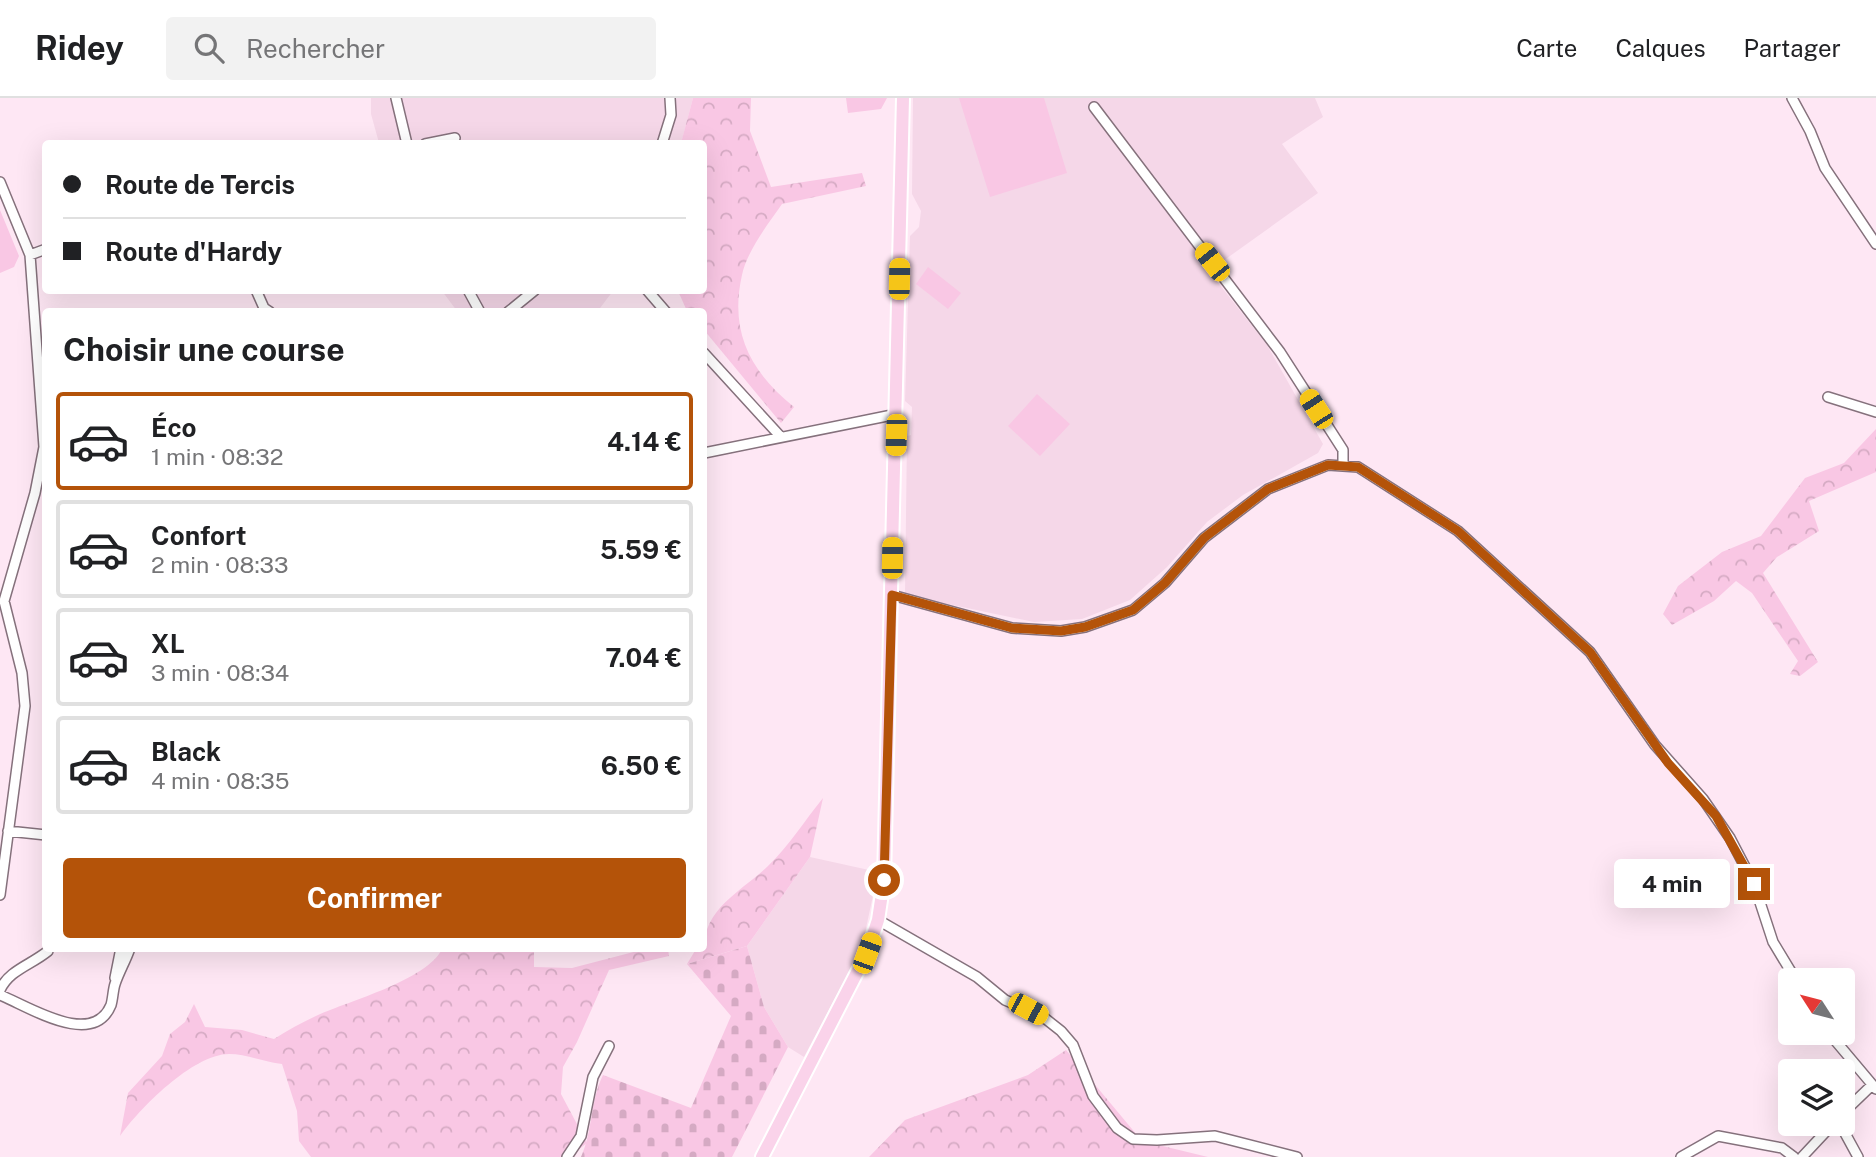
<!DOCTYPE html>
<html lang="fr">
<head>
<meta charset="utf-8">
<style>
	:root { --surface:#fff; --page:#f2f2f2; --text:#202124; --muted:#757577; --line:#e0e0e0; --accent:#b45309 }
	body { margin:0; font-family:"Public Sans",sans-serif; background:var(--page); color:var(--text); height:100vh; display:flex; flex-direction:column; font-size:26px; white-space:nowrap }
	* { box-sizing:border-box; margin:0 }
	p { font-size:23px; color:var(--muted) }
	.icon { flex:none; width:38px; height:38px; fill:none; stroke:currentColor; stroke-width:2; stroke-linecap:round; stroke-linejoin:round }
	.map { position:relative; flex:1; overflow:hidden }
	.side { position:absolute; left:42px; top:210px; width:665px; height:644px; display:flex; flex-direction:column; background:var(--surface); border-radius:7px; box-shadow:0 7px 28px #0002 }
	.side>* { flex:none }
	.hud { position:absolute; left:42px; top:42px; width:665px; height:154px; border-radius:7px; box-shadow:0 7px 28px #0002; display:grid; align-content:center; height:154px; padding:0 21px; background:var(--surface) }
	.needle { width:46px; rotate:306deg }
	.buttons { position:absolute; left:1778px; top:870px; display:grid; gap:14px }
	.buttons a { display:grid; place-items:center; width:77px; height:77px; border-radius:7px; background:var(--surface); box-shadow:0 7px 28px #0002; font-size:35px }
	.end { position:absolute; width:32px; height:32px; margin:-16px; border:9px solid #b45309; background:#fff; box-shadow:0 0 0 4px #fff }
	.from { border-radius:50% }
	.bubble { position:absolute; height:49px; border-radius:7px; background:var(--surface); box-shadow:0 7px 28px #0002; font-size:23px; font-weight:700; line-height:49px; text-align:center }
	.car { position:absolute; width:21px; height:42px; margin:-21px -10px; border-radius:9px; box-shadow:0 0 5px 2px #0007; background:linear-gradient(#f5c518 24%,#345 0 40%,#f5c518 0 76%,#345 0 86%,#f5c518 0) }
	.hud b { display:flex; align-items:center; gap:24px; height:66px; font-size:26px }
	.hud b+b { border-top:2px solid var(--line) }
	.hud i { width:18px; height:18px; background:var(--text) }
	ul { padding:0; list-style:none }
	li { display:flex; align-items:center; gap:21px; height:98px; margin:0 14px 10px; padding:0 7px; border:4px solid var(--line); border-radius:7px }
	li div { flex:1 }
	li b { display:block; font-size:26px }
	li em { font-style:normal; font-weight:700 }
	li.current { border-color:var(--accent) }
	li>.icon { width:63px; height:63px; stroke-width:1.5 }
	h2 { padding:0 21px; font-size:32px; line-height:84px }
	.button { display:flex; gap:14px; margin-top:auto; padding:14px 21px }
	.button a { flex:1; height:80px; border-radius:7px; background:var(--accent); color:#fff; font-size:28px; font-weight:700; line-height:80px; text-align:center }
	header { display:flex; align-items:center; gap:42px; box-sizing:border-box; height:98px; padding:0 35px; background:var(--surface); border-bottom:2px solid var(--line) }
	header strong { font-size:33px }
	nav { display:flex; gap:38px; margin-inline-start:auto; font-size:24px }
	.search { width:490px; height:63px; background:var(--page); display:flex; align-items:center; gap:18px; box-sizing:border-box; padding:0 24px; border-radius:7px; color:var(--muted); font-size:26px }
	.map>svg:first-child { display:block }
	.built { fill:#f5d7e8 }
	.forest { fill:url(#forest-crowns) }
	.cemetery { fill:url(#cemetery-stones) }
	.green { fill:#f9c7e4 }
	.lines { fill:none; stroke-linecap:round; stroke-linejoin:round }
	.minor-casing { stroke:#85717c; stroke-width:12 }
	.major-casing { stroke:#fff; stroke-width:16 }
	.minor { stroke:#fff; stroke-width:9 }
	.major { stroke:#fad3ea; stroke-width:12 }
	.route { stroke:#b45309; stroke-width:9 }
</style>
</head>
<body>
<header>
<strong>Ridey</strong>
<div class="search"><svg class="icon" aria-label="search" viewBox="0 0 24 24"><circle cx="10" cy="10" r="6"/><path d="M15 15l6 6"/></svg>Rechercher</div>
<nav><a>Carte</a><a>Calques</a><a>Partager</a></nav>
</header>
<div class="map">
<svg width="1876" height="1059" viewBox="0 0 1876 1059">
	<defs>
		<pattern id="forest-crowns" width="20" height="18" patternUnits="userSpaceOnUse" patternTransform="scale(1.75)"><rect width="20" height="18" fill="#f9c7e4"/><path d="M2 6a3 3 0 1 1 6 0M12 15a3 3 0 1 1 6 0" fill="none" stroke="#d5aac3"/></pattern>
		<pattern id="cemetery-stones" width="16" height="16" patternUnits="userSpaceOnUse" patternTransform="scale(1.75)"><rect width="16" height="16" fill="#f9c7e4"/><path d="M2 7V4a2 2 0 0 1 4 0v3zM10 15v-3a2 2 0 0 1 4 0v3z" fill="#d5aac3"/></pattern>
	</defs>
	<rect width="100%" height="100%" fill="#fee7f4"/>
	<path class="built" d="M371 0H693L681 46 379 45 371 16Z
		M913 0H1315L1323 19 1282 46 1318 95 1209 173 1267 247 1323 346 1318 355 1243 397 1207 424 1167 469 1130 502 1082 521 1034 524 905 497 907 338 911 337 912 309 905 303 910 138 919 129 921 113 912 96Z
		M442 193H613L597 214 457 213Z
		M810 759 878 774 862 849 804 959 788 949 764 909 747 848Z"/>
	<path class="forest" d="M693 0H751L750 33 771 89 862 75 866 88 782 106C768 126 747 153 742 177 729 235 751 274 794 309L781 325 704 232V214L687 213 678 193 704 192V46L681 45Z
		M1876 331V374L1809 403 1819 433 1777 459 1763 475 1818 564 1800 578 1790 576 1798 563 1752 495 1736 483 1714 503 1672 527 1663 516 1678 488 1722 454 1761 438 1805 380 1844 365Z
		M823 700 810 759 747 848 687 866 696 851 704 850C704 810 742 793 768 768 789 748 805 722 823 700Z
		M442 851H534V869L572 870 645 851H668L669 858 609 872 577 944 563 969 561 996 587 1045 569 1059H311L299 1043 297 1013 282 966C265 964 246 956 229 956 193 956 139 1011 120 1038L128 995 162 958 170 936 185 924 194 906 205 929 242 932 274 941C288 932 303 924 318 917 349 903 427 882 442 851Z
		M1066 952 1142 1043 1208 1059H869L905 1022 1028 977Z"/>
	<path class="cemetery" d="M747 848 764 909 788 949 732 1059H581C593 1033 590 1003 603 977L691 1010 731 918 687 866Z"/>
	<path class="green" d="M846 0H887L881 11 848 15Z
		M959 0H1044L1067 75 990 99Z
		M0 112 19 158 14 169 0 175Z
		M928 169 961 195 948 211 916 186Z
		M1037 296 1070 326 1040 358 1008 328Z"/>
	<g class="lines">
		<g class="minor-casing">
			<path id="minor" d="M396 0 407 46
				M1792 0 1810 33 1825 70 1876 146
				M1094 9 1280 254 1343 352V366
				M425 46 455 40
				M662 46 671 17 670 0
				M0 84 30 157 44 349 35 395 4 503 22 575 25 608 0 797
				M30 157 46 151
				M256 192 264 210 270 214
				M468 192 480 214
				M647 192 666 214
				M508 214 535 192
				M704 255 780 338
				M1828 299 1876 314
				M704 355 897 316
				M892 497 1012 530 1061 533 1085 529 1133 512 1165 485 1204 440 1268 391 1328 367 1358 369 1458 433 1590 554 1655 647 1703 701 1730 740 1754 786 1773 844 1796 882
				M8 733 46 737
				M878 822 977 879 1005 902 1042 918 1061 933 1073 947 1093 998 1117 1030 1133 1041 1157 1042 1215 1038 1297 1059
				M115 880 121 850
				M0 892C9 872 31 867 48 853
				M0 897C28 908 93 951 111 907 113 900 113 892 115 886 119 874 126 862 130 850
				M1828 934 1876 991
				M1843 1015 1872 987
				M1840 1026 1858 1059
				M567 1059 581 1038 593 979 609 948
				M1681 1059 1718 1038 1782 1050 1794 1059
				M1802 1059 1833 1026"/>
		</g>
		<g class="major-casing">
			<path id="major" d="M762 1059 867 855 878 822 884 782 903 0"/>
		</g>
		<use href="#minor" class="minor"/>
		<use href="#major" class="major"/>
	</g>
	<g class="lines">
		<path class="route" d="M884 782 892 497 1012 530 1061 533 1085 529 1133 512 1165 485 1204 440 1268 391 1328 367 1358 369 1458 433 1590 554 1668 665 1716 718 1754 786"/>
	</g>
</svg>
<div class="buttons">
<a><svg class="needle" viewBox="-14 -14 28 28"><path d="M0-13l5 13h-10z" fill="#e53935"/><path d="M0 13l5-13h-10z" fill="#757577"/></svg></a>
<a><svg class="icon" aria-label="layers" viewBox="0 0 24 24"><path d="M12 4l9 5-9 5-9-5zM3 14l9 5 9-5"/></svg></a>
</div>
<i class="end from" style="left:884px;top:782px"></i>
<i class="end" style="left:1754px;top:786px"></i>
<div class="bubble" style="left:1614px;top:761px;width:116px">4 min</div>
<i class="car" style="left:1212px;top:164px;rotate:322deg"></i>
<i class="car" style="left:899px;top:181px;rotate:1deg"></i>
<i class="car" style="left:1316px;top:311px;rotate:327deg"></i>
<i class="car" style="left:896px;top:337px;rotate:182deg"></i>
<i class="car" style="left:892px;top:460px;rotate:1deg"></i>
<i class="car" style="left:867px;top:855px;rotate:20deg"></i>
<i class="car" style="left:1028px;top:911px;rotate:118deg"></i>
<div class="hud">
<b><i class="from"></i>Route de Tercis</b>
<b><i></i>Route d'Hardy</b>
</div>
<section class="side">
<h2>Choisir une course</h2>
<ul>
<li class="current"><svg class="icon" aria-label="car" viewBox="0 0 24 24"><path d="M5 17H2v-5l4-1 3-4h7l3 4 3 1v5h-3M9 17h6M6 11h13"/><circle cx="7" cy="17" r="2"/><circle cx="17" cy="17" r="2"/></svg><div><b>Éco</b><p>1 min · 08:32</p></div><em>4.14 €</em></li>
<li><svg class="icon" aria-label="car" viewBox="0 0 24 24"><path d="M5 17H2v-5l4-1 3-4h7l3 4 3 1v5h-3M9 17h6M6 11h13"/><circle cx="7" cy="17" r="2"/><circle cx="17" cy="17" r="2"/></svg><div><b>Confort</b><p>2 min · 08:33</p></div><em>5.59 €</em></li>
<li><svg class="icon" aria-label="car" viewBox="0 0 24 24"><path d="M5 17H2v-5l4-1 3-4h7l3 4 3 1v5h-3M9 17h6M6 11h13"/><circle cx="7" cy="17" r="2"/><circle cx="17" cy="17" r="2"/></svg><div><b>XL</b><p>3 min · 08:34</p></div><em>7.04 €</em></li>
<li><svg class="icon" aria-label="car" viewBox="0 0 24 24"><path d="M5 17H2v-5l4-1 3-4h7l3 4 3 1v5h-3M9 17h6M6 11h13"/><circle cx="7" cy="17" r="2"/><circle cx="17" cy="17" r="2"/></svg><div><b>Black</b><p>4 min · 08:35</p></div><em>6.50 €</em></li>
</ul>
<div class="button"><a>Confirmer</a></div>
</section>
</div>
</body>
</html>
